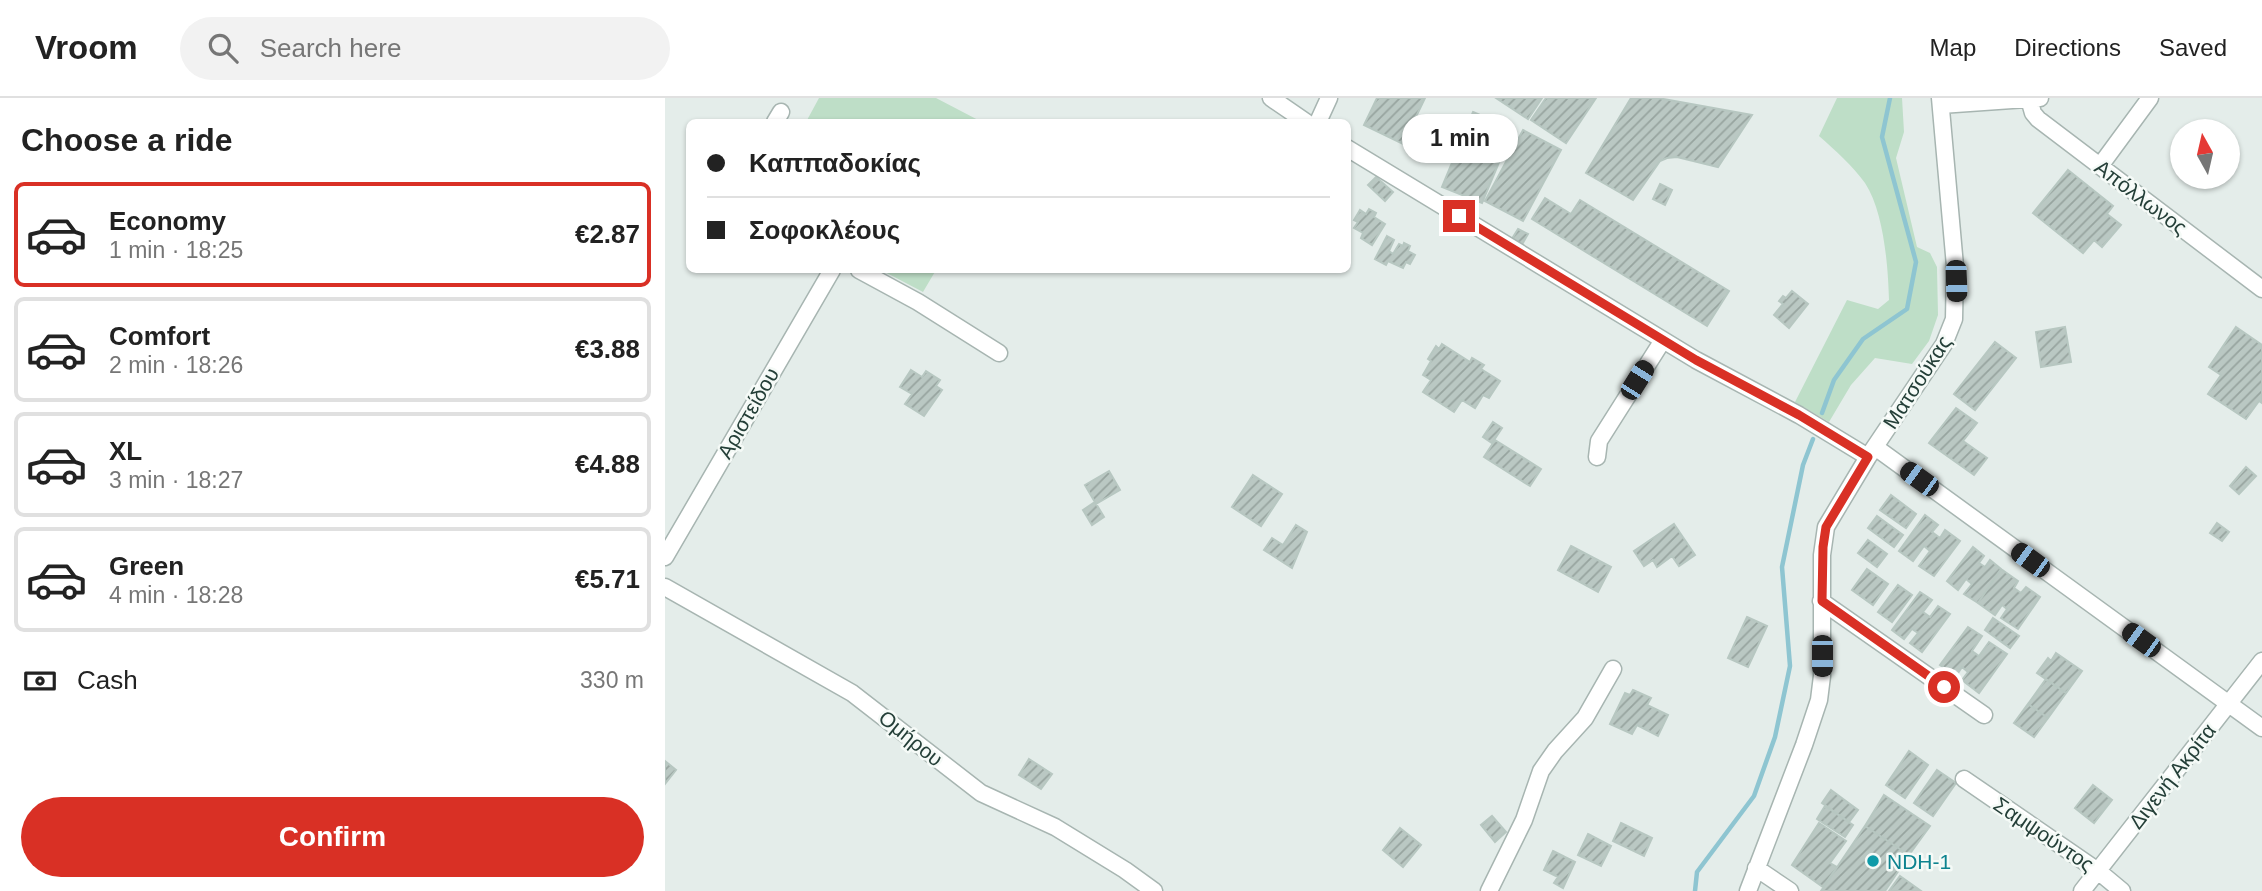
<!DOCTYPE html>
<html lang="en">
<head>
<meta charset="utf-8">
<style>
	:root { --surface:#fff; --page:#f2f2f2; --text:#222; --muted:#767676; --line:#e0e0e0; --accent:#d93025 }
	body { margin:0; font-family:Helvetica,sans-serif; background:var(--page); color:var(--text); height:100vh; display:flex; flex-direction:column; font-size:26px; white-space:nowrap }
	* { box-sizing:border-box; margin:0 }
	p { font-size:23px; color:var(--muted) }
	.icon { flex:none; width:38px; height:38px; fill:none; stroke:currentColor; stroke-width:2; stroke-linecap:round; stroke-linejoin:round }
	.map { position:relative; flex:1; overflow:hidden }
	.sheet { display:flex; flex-direction:column; background:var(--surface); width:665px }
	.sheet>* { flex:none }
	.guide { position:absolute; left:21px; top:21px; width:665px; height:154px; border-radius:10px; box-shadow:0 2px 5px #0004; display:grid; align-content:center; height:154px; padding:0 21px; background:var(--surface) }
	.needle { width:46px; rotate:352deg }
	.buttons { position:absolute; left:1505px; top:21px; display:grid; gap:14px }
	.buttons a { display:grid; place-items:center; width:70px; height:70px; border-radius:50%; background:var(--surface); box-shadow:0 2px 5px #0004; font-size:35px }
	.end { position:absolute; width:32px; height:32px; margin:-16px; border:9px solid #d93025; background:#fff; box-shadow:0 0 0 4px #fff }
	.from { border-radius:50% }
	.bubble { position:absolute; height:49px; border-radius:24px; background:var(--surface); box-shadow:0 2px 5px #0004; font-size:23px; font-weight:600; line-height:49px; text-align:center }
	.car { position:absolute; width:21px; height:42px; margin:-21px -10px; border-radius:9px; box-shadow:0 0 5px 2px #0007; background:linear-gradient(#222 24%,#8ab4d8 0 40%,#222 0 76%,#8ab4d8 0 86%,#222 0) }
	.guide b { display:flex; align-items:center; gap:24px; height:66px; font-size:26px }
	.guide b+b { border-top:2px solid var(--line) }
	.guide i { width:18px; height:18px; background:var(--text) }
	ul { padding:0; list-style:none }
	li { display:flex; align-items:center; gap:21px; height:105px; margin:0 14px 10px; padding:0 7px; border:4px solid var(--line); border-radius:10px }
	li div { flex:1 }
	li b { display:block; font-size:26px }
	li em { font-style:normal; font-weight:600 }
	li.on { border-color:var(--accent) }
	li>.icon { width:63px; height:63px; stroke-width:1.5 }
	h2 { padding:0 21px; font-size:32px; line-height:84px }
	.pay { display:flex; align-items:center; gap:18px; height:77px; padding:0 21px; font-size:26px }
	.pay p { margin-inline-start:auto }
	.button { display:flex; gap:14px; margin-top:auto; padding:14px 21px }
	.button a { flex:1; height:80px; border-radius:42px; background:var(--accent); color:#fff; font-size:28px; font-weight:600; line-height:80px; text-align:center }
	header { display:flex; align-items:center; gap:42px; box-sizing:border-box; height:98px; padding:0 35px; background:var(--surface); border-bottom:2px solid var(--line) }
	header strong { font-size:33px }
	nav { display:flex; gap:38px; margin-inline-start:auto; font-size:24px }
	.search { width:490px; height:63px; background:var(--page); display:flex; align-items:center; gap:18px; box-sizing:border-box; padding:0 24px; border-radius:38px; color:var(--muted); font-size:26px }
	main { display:flex; flex:1; min-height:0 }
	.map>svg:first-child { display:block }
	.green { fill:#bedec7 }
	.lines { fill:none; stroke-linecap:round; stroke-linejoin:round }
	.stream { stroke:#8ec5d1; stroke-width:4.5 }
	.building { fill:url(#building-hatch); stroke:#b7c7c1; stroke-width:2 }
	.minor-casing { stroke:#a7b5b1; stroke-width:19 }
	.minor { stroke:#fff; stroke-width:16 }
	.route { stroke:#d93025; stroke-width:9 }
	.culture-dot { fill:#0f9aa8; stroke:#f5faf7; stroke-width:2.5 }
	.labels { text-anchor:middle; dominant-baseline:central; stroke-width:5; stroke-linejoin:round; paint-order:stroke }
	.street-label { font-size:21px; fill:#243f38; stroke:#f5faf7 }
	.culture-label { font-size:21px; fill:#0d838f; stroke:#f5faf7; text-anchor:start }
</style>
</head>
<body>
<header>
<strong>Vroom</strong>
<div class="search"><svg class="icon" aria-label="search" viewBox="0 0 24 24"><circle cx="10" cy="10" r="6"/><path d="M15 15l6 6"/></svg>Search here</div>
<nav><a>Map</a><a>Directions</a><a>Saved</a></nav>
</header>
<main>
<section class="sheet">
<h2>Choose a ride</h2>
<ul>
<li class="on"><svg class="icon" aria-label="car" viewBox="0 0 24 24"><path d="M5 17H2v-5l4-1 3-4h7l3 4 3 1v5h-3M9 17h6M6 11h13"/><circle cx="7" cy="17" r="2"/><circle cx="17" cy="17" r="2"/></svg><div><b>Economy</b><p>1 min · 18:25</p></div><em>€2.87</em></li>
<li><svg class="icon" aria-label="car" viewBox="0 0 24 24"><path d="M5 17H2v-5l4-1 3-4h7l3 4 3 1v5h-3M9 17h6M6 11h13"/><circle cx="7" cy="17" r="2"/><circle cx="17" cy="17" r="2"/></svg><div><b>Comfort</b><p>2 min · 18:26</p></div><em>€3.88</em></li>
<li><svg class="icon" aria-label="car" viewBox="0 0 24 24"><path d="M5 17H2v-5l4-1 3-4h7l3 4 3 1v5h-3M9 17h6M6 11h13"/><circle cx="7" cy="17" r="2"/><circle cx="17" cy="17" r="2"/></svg><div><b>XL</b><p>3 min · 18:27</p></div><em>€4.88</em></li>
<li><svg class="icon" aria-label="car" viewBox="0 0 24 24"><path d="M5 17H2v-5l4-1 3-4h7l3 4 3 1v5h-3M9 17h6M6 11h13"/><circle cx="7" cy="17" r="2"/><circle cx="17" cy="17" r="2"/></svg><div><b>Green</b><p>4 min · 18:28</p></div><em>€5.71</em></li>
</ul>
<div class="pay"><svg class="icon" aria-label="cash" viewBox="0 0 24 24"><path d="M3 7h18v10H3z"/><circle cx="12" cy="12" r="2"/></svg>Cash<p>330 m</p></div>
<div class="button"><a>Confirm</a></div>
</section>
<div class="map">
<svg width="1597" height="793" viewBox="0 0 1597 793">
	<defs>
		<pattern id="building-hatch" width="6" height="6" patternUnits="userSpaceOnUse" patternTransform="scale(1.75)"><rect width="6" height="6" fill="#bac8c3"/><path d="M-1 1l2-2M0 6l6-6M5 7l2-2" fill="none" stroke="#97a49f"/></pattern>
	</defs>
	<rect width="100%" height="100%" fill="#e4edea"/>
	<path class="green" d="M154 0H271L317 24H141Z
		M1172 0H1237L1239 34 1231 60 1252 149 1265 155 1272 169 1273 217 1264 243 1247 266 1210 260 1186 287 1164 324 1130 304 1182 202 1213 211 1224 202C1223 168 1219 114 1200 85 1187 67 1171 53 1154 38Z
		M216 172H271L258 194Z"/>
	<g class="lines">
		<path class="stream" d="M1157 315 1169 282 1198 241 1242 211 1251 164 1217 39 1225 0
			M1030 793 1032 774 1089 698 1110 639 1125 568 1117 469 1138 367 1148 341"/>
	</g>
	<path class="building" d="M712 0H760L738 46 699 27Z
		M831 0H877L863 21Z
		M881 0H931L901 45 866 22Z
		M966 0H993L1087 17 1053 69 1012 59 1002 60 995 63 968 102 921 75Z
		M808 14 848 31 817 105 777 89Z
		M858 32 896 52 858 123 820 103Z
		M1403 72 1448 108 1442 116 1456 127 1437 149 1429 142 1418 155 1368 115Z
		M711 79 728 94 720 103 703 87Z
		M995 86 1007 92 1000 107 988 101Z
		M880 100 906 116 915 102 1064 193 1042 228 867 121Z
		M704 111 711 115 709 119 720 126 707 147 696 140 698 135 689 130 693 124 689 122 695 112 701 116Z
		M853 131 863 136 855 150 845 144Z
		M722 138 729 142 724 153 728 156 734 146 738 148 739 145 745 148 743 153 750 157 745 166 741 164 738 170 723 163 721 167 710 161Z
		M1127 193 1143 206 1124 230 1109 217 1118 206 1114 203 1118 198 1121 200Z
		M1400 229 1406 264 1376 269 1371 234Z
		M1571 229 1597 247V305L1594 303 1581 321 1543 296 1556 277 1544 269Z
		M1330 244 1351 260 1310 312 1289 296Z
		M777 246 805 264 807 260 819 267 816 271 835 283 824 300 818 297 810 310 797 302 789 314 758 294 766 282 758 277 766 263 763 261 771 248 774 251Z
		M246 272 257 279 261 273 275 282 271 288 277 292 259 318 240 306 247 296 235 289Z
		M1291 310 1312 325 1298 343 1322 360 1309 377 1264 345Z
		M828 324 837 330 827 345 818 339Z
		M830 342 876 371 865 388 819 359Z
		M1581 369 1591 378 1574 396 1565 388Z
		M444 373 455 392 431 406 420 387Z
		M588 377 617 396 596 428 567 409Z
		M1226 397 1251 416 1241 430 1215 412Z
		M430 404 439 419 427 427 418 412Z
		M1260 417 1273 427 1267 434 1275 440 1280 432 1295 443 1269 478 1254 468 1265 453 1259 448 1248 463 1234 453Z
		M1212 418 1238 437 1229 449 1203 430Z
		M1552 425 1564 434 1557 443 1545 435Z
		M1009 426 1030 457 1014 468 1007 458 992 469 988 462 979 468 969 453Z
		M631 427 642 434 627 470 599 452 607 440 618 447Z
		M1203 442 1222 456 1212 469 1193 455Z
		M906 448 946 469 933 494 893 472Z
		M1308 449 1319 458 1314 465 1320 469 1325 462 1336 471 1313 505 1299 496 1307 486 1301 481 1293 492 1282 483Z
		M1202 471 1223 486 1208 507 1187 492Z
		M1336 471 1353 483 1349 490 1356 495 1361 489 1375 499 1353 531 1336 520 1342 511 1337 507 1330 517 1313 505Z
		M1233 487 1247 497 1227 524 1213 514Z
		M1255 494 1267 502 1258 514 1265 519 1273 508 1285 516 1257 554 1245 545 1253 535 1247 531 1239 541 1227 532Z
		M1082 519 1102 528 1083 569 1063 560Z
		M1328 520 1354 538 1345 550 1320 532Z
		M1303 529 1317 538 1307 553 1314 558 1324 544 1342 556 1314 595 1297 582 1303 574 1297 569 1291 578 1275 567Z
		M1391 555 1417 573 1401 595 1372 575 1383 560 1386 563Z
		M1381 581 1401 595 1383 620 1363 606Z
		M968 592 986 600 982 607 1003 617 993 638 972 627 967 636 945 626 960 595 965 597Z
		M1363 606 1383 620 1369 639 1349 625Z
		M1244 653 1263 667 1240 700 1221 687Z
		M364 661 387 676 376 691 354 677Z
		M0 663 11 672 0 686Z
		M1272 672 1291 685 1268 718 1249 705Z
		M1428 687 1447 702 1429 725 1410 710Z
		M1166 692 1193 712 1184 724 1157 705Z
		M1219 697 1265 728 1244 757 1200 728Z
		M1160 708 1188 727 1180 739 1152 721Z
		M827 718 841 734 830 744 816 727Z
		M956 725 987 740 979 758 948 743Z
		M1154 725 1181 743 1165 765 1172 769 1158 789 1127 767Z
		M1200 728 1244 757 1220 793H1156Z
		M735 730 756 747 738 769 718 752Z
		M923 736 946 748 936 768 913 757Z
		M888 753 910 764 898 790 889 785 893 779 879 772Z
		M1235 778 1256 793H1224Z"/>
	<g class="lines">
		<g class="minor-casing">
			<path id="minor" d="M606 0 641 24
				M1364 1 1368 15 1373 21 1597 191
				M1276 7 1375 0
				M110 24 116 14
				M653 24 664 0
				M682 50 1031 262 1134 317 1203 359
				M1435 68 1485 0
				M194 172 253 204 334 255
				M1210 349 1597 630
				M932 359 934 343 998 242
				M0 459 167 172
				M0 489 187 595 316 695 390 729 460 772 489 793
				M1156 503 1319 617
				M1299 681 1433 773 1457 793
				M1091 770 1125 793
				M824 793 859 722 876 673 890 653 920 620 948 571
				M1083 793 1139 647 1154 602 1157 578V457L1161 429 1203 359 1279 246 1289 221 1290 168 1275 0
				M1417 793 1597 563"/>
		</g>
		<use href="#minor" class="minor"/>
	</g>
	<g class="lines">
		<path class="route" d="M794 118 1031 262 1134 317 1203 359 1161 429 1158 449 1157 503 1279 589"/>
	</g>
	<circle class="culture-dot" cx="1208" cy="763" r="7"/>
	<g class="labels">
		<g class="street-label">
			<text transform="translate(1476 99) rotate(37)">Απόλλωνος</text>
			<text transform="translate(1252 284) rotate(-57)">Ματσούκας</text>
			<text transform="translate(83 315) rotate(-60)">Αριστείδου</text>
			<text transform="translate(246 640) rotate(39)">Ομήρου</text>
			<text transform="translate(1507 678) rotate(-52)">Διγενή Ακρίτα</text>
			<text transform="translate(1379 736) rotate(34)">Σαμψούντος</text>
		</g>
		<g class="culture-label">
			<text x="1222" y="763">NDH-1</text>
		</g>
	</g>
</svg>
<div class="buttons">
<a><svg class="needle" viewBox="-14 -14 28 28"><path d="M0-13l5 13h-10z" fill="#e53935"/><path d="M0 13l5-13h-10z" fill="#767676"/></svg></a>
</div>
<i class="end from" style="left:1279px;top:589px"></i>
<i class="end" style="left:794px;top:118px"></i>
<div class="bubble" style="left:737px;top:16px;width:116px">1 min</div>
<i class="car" style="left:1291px;top:183px;rotate:178deg"></i>
<i class="car" style="left:972px;top:282px;rotate:32deg"></i>
<i class="car" style="left:1254px;top:381px;rotate:306deg"></i>
<i class="car" style="left:1365px;top:462px;rotate:306deg"></i>
<i class="car" style="left:1476px;top:542px;rotate:306deg"></i>
<i class="car" style="left:1157px;top:558px;rotate:180deg"></i>
<div class="guide">
<b><i class="from"></i>Καππαδοκίας</b>
<b><i></i>Σοφοκλέους</b>
</div>
</div>
</main>
</body>
</html>
